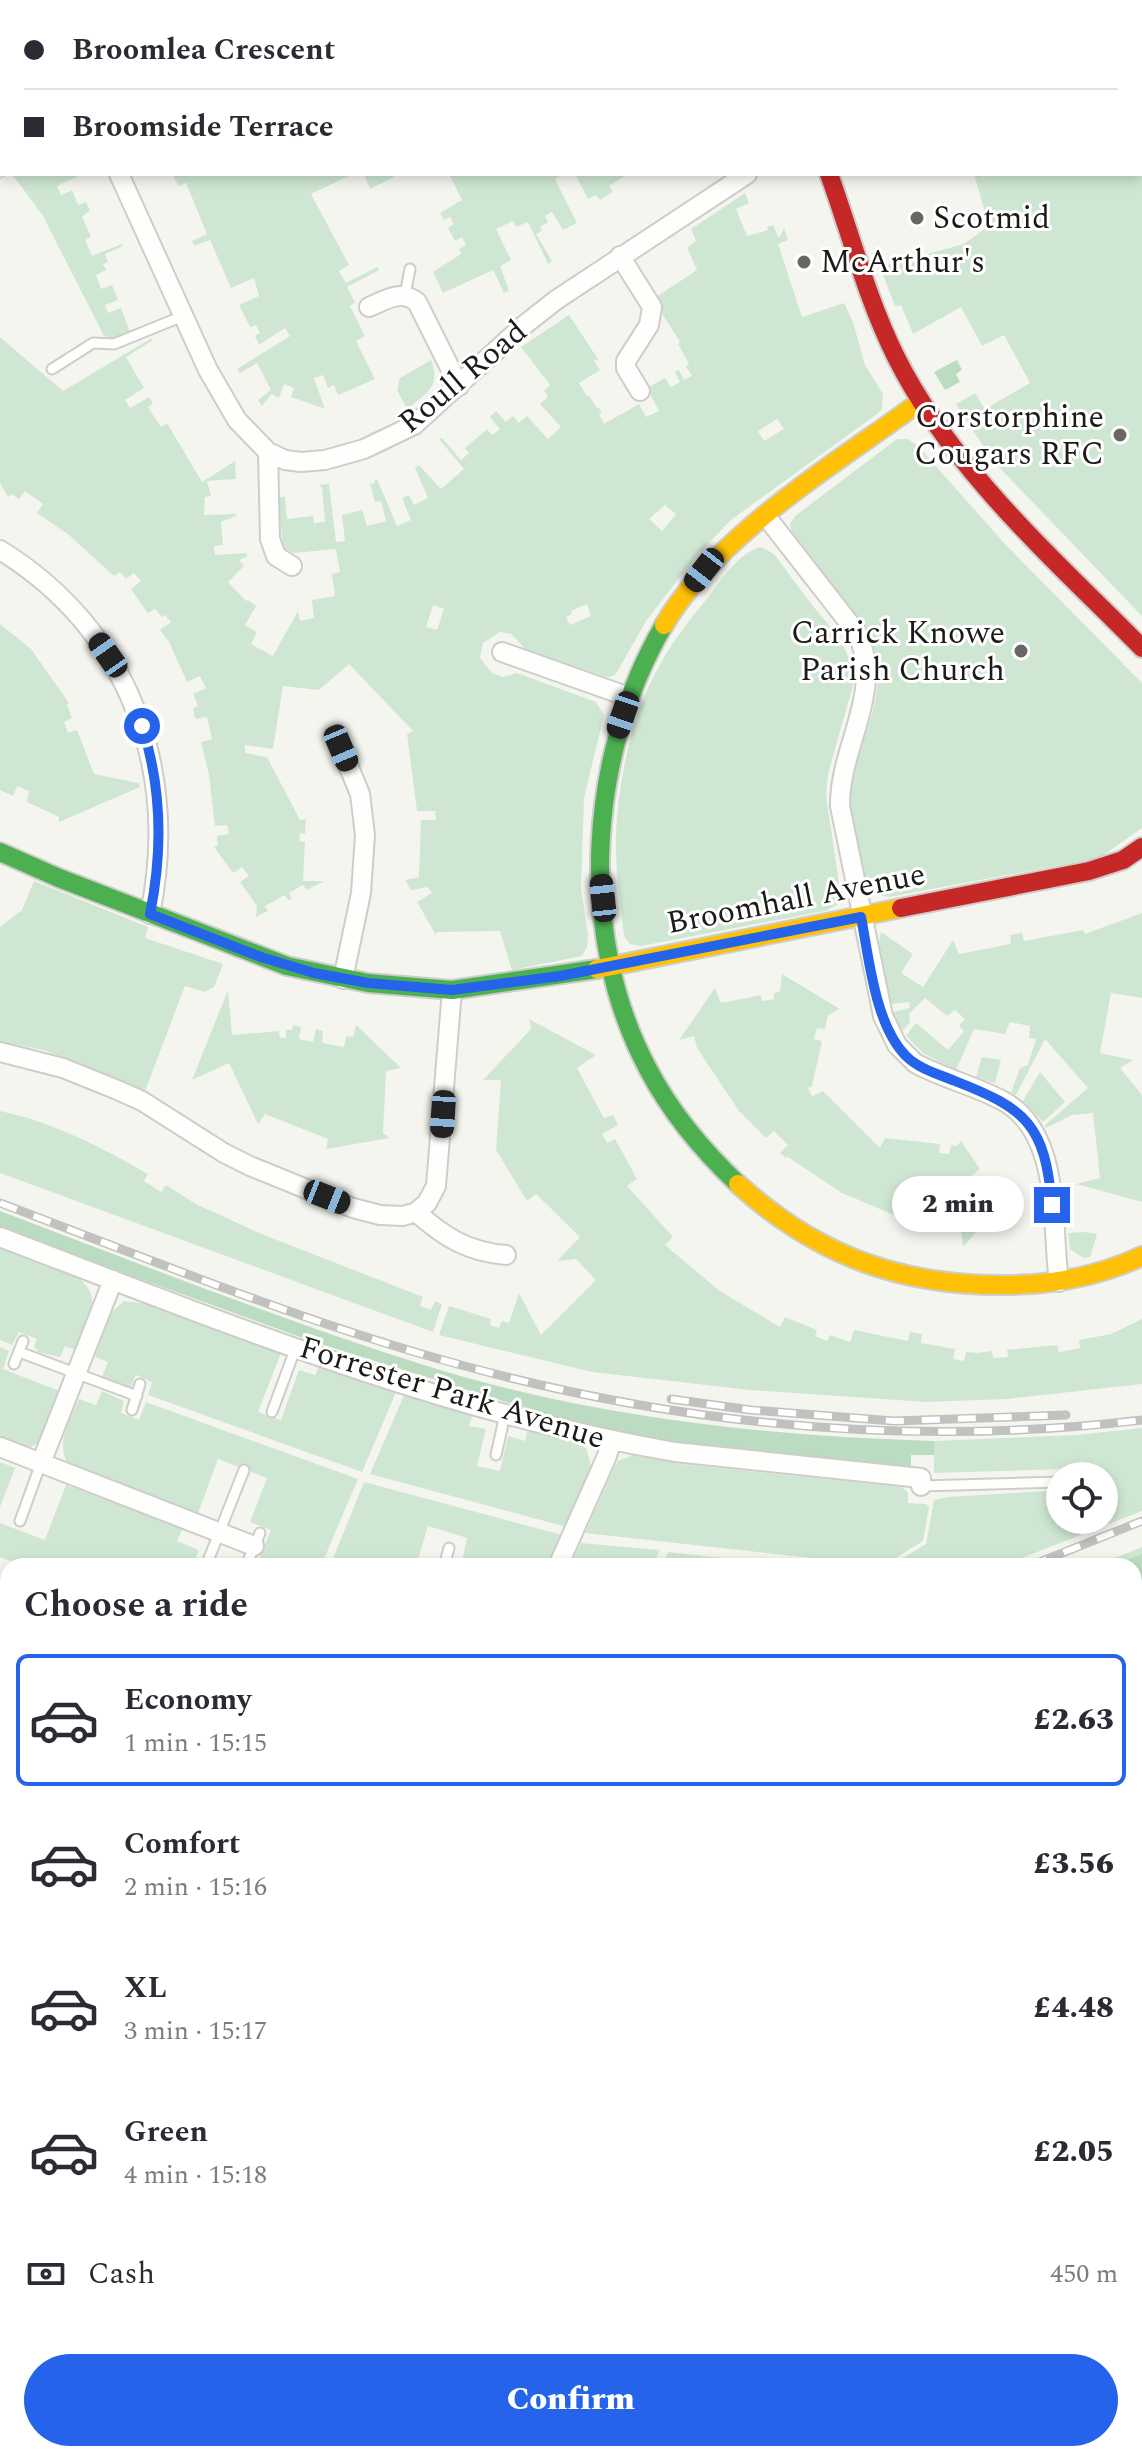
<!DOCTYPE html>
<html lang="en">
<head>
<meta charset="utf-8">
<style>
	:root { --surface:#fff; --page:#f2f2f3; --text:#2b2b33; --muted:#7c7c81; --line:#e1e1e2; --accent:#2563eb }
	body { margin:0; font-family:Spectral,serif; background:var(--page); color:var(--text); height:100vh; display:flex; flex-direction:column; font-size:30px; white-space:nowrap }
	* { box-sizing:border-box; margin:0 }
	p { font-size:26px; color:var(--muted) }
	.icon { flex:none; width:44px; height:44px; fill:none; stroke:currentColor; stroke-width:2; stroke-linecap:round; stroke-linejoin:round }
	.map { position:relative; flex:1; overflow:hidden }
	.drawer { position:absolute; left:0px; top:1558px; width:1142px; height:904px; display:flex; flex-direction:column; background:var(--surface); border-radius:24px 24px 0 0; box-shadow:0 4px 12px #0003 }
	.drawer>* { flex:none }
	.guide { position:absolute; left:0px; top:0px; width:1142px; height:176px; box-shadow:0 4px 12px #0003; display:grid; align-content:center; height:176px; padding:0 24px; background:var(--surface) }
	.tools { position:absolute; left:1046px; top:1462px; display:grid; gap:16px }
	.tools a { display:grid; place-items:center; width:72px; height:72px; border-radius:50%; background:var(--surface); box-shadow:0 4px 12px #0003; font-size:40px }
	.end { position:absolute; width:36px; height:36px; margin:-18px; border:10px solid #2563eb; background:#fff; box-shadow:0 0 0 4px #fff }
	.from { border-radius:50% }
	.bubble { position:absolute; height:56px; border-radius:28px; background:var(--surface); box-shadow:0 4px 12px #0003; font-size:26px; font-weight:800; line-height:56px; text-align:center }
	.car { position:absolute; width:24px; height:48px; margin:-24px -12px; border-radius:10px; box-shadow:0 0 6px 2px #0007; background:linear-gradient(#222 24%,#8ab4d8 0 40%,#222 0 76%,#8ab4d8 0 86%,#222 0) }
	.guide b { display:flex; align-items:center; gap:28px; height:76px; font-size:30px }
	.guide b+b { border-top:2px solid var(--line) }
	.guide i { width:20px; height:20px; background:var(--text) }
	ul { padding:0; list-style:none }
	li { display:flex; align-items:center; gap:24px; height:132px; margin:0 16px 12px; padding:0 8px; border:4px solid transparent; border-radius:12px }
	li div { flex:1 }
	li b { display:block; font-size:30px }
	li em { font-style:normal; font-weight:800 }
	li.current { border-color:var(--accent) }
	li>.icon { width:72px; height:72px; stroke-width:1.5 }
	h2 { padding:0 24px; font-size:36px; line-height:96px }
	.pay { display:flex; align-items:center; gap:20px; height:88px; padding:0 24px; font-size:30px }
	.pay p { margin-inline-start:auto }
	.primary-button { display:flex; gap:16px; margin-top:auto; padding:16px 24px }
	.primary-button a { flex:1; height:92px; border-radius:48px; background:var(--accent); color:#fff; font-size:32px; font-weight:800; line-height:92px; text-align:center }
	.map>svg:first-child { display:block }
	.green { fill:#cfe7d2; fill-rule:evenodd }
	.forest { fill:#bbdcc1 }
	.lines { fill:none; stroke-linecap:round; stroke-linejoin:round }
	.lane-casing { stroke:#cdcdca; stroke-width:13 }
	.street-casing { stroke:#cdcdca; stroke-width:22 }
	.fast-casing { stroke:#cdcdca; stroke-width:22 }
	.slow-casing { stroke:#cdcdca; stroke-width:22 }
	.jam-casing { stroke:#cdcdca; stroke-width:22 }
	.lane { stroke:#fefefd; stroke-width:9 }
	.street { stroke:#fefefd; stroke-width:18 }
	.fast { stroke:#4caf50; stroke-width:18 }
	.slow { stroke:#ffc107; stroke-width:18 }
	.jam { stroke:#c62828; stroke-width:18 }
	.tram { stroke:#c1c1c0; stroke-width:2 }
	.rail-casing { stroke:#c1c1c0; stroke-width:9 }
	.rail { stroke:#fff; stroke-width:6; stroke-dasharray:18; stroke-linecap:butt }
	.route { stroke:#2563eb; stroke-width:10 }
	.poi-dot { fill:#686764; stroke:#fff; stroke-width:3 }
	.labels { text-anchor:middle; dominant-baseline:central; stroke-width:6; stroke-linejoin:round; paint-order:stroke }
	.poi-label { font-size:32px; fill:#1c1b19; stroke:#fff; text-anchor:start }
	.street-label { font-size:32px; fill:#1c1b19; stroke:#fff }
</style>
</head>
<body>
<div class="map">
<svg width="1142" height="2462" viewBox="0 0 1142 2462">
	<rect width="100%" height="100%" fill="#f5f5f0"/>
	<path class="green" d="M1142 43V616L992 460 956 404 975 393 985 409 1030 383 1004 335 982 346 961 307 913 334 901 305 895 306 880 267 964 244 989 226 974 174H1140Z
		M0 54 2 174H9L0 180Z
		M12 174H83L57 186 61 195 72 190 78 205 86 202 90 210 82 217 91 237 85 240 92 256 122 244 123 246 105 254 108 262 103 264 106 270 96 275 101 289 112 285 118 300 105 305 108 313 121 308 130 332 113 339 104 336 43 216Z
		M173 174H353L311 194 349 265 339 271 346 283 377 267 379 270 347 287 355 302 350 306 365 336 356 341 375 379 338 395 334 385 328 388 323 375 314 378 325 409 291 397 294 388 284 384 279 398 271 394 262 406 258 400 271 390 257 363 240 373 237 369 290 336 285 328 259 345 255 336 260 333 256 325 250 327 239 305 259 296 254 278 231 288 210 240 194 246 192 241 207 234 186 183 178 186Z
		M364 174H392L394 177 370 189Z
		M449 174H562L555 179 577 223 563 230 552 212 545 216 548 222 540 227 542 231 536 234 552 261 548 264 528 222 516 227 513 221 496 229 511 260 500 266 509 291 504 293 493 270 443 293 433 272 461 254 459 249 466 245 462 237 455 241 448 228 454 224 450 217 444 220 440 213 462 200Z
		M575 174H628L609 186 613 192 600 200 596 195 588 199Z
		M745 193 749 203 736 209 747 236 768 230 767 227 773 225 779 238 784 228 788 240 778 244 802 317 844 303 853 322 865 365 883 394 882 409 877 414 731 520 696 556 646 621 616 674 610 677 603 676 526 650 511 634 500 632 483 643 480 658 492 673 503 677 517 673 596 702 604 715 584 798 581 888 588 935 587 947 582 956 512 970 500 931 437 932 436 935 417 902 432 893 428 887 411 890 405 880 419 877 421 820H436L435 811H417L407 734 413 731 349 664 319 690 283 686 273 749 245 745V753L267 757 300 820 306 819 305 834 300 833 299 841 305 842 303 881H324L307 890 303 885 289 893 292 899 288 900 285 895 265 906 268 911 256 917 257 906 240 882 249 876 242 867 233 873 214 847 218 845 217 836 229 834 227 825 215 826 209 775 201 742 212 739 207 717 195 719 193 708 198 706 193 694 206 688 200 676 187 682 169 642 160 630 171 622 165 615 162 617 155 609 148 613 147 612 131 589 141 581 134 573 126 579 120 572 114 576 69 535 37 513 43 504 25 491 19 499 11 494 8 497 0 483V337L63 391 152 338 153 340 126 357 144 388 125 400 130 408 149 397 153 403 148 407 161 427 167 423 202 482 235 461 236 479 207 481 211 496 205 497 204 515 236 514V516L221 522 223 545 214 546 215 555 247 553V557L239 560 244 566 228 582 246 601 248 600 256 606 245 625 257 632 251 644 273 656 298 611 300 621 314 618 312 600 335 596 332 574 340 572 336 549 294 553 283 548 278 497H285L287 519 313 516 314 523 325 522 322 487 318 485 329 484 336 542 345 541 342 515 362 510 367 526 386 521 381 501 375 502 370 484 375 483 374 480 377 479 397 526 411 520 402 498 409 495 414 505 428 498 415 468 419 465 441 489 464 469 439 439 442 438 461 460 469 453 465 448 487 429 492 435 500 429 490 417 496 411 506 422 513 416 519 423 527 416 548 439 561 427 540 404 548 397 544 391 550 385 521 347 569 315 598 359 594 361 600 370 579 383 587 396H589L597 408H599L602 412 599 414 604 424 639 404 646 417 659 411 647 388 665 378 671 387 680 382 675 372 679 370 684 380 692 376 686 366 689 364 678 344 680 342 653 299 697 270 687 248 696 241 691 229ZM777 419 784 429 764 441 758 431ZM665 505 676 514 662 531 649 519ZM587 604 591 616 570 625 566 617 572 614 571 611ZM433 605 444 609 437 630 426 627Z
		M431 360C442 387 425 394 407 409L397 390 400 378Z
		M897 439H908L918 446 1005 544 1142 683V828L1099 858 889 897 872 894 867 886C861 858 848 818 851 790 858 735 894 692 869 635L793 537 790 524 795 516Z
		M762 547 775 555C788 572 800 590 813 606 835 633 850 646 854 682L828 774 826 795 841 897 839 904 825 911 641 946 630 944 624 936C620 901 615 866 616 832 619 775 633 709 662 661 675 638 692 617 709 596 721 580 741 550 762 547Z
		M0 624 31 649 69 703 67 704 72 718 64 722 68 733 77 730 94 774 139 783 140 787 59 822V817L27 802 29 791 17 786 13 796 0 790Z
		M34 881 148 927 145 938 223 964 214 987 204 992 185 986 145 1091 47 1051 0 1041V927L22 910Z
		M1142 913V998L1111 993 1100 1053 1133 1060 1120 1068 1142 1095V1202L1076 1184 1100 1178 1093 1113 1072 1115 1046 1128 1045 1125 1088 1088 1045 1039 1016 1095 1011 1093 1020 1068 1028 1065 1036 1039 1029 1038 1030 1026 1010 1022 1005 1034 974 1029 956 1070 924 1054 906 1036 916 1023 948 1050 964 1031 959 1026 965 1019 955 1010 947 1016 925 998 909 1014 910 1023 902 1031 893 1012 910 1008 909 1002 891 1004 879 942 881 932 913 954 901 973 923 987 953 940 959 954 1011 944 1010 935 1022 933 1024 941 1083 930 1085 934Z
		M782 974 840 1009 828 1015 825 1029 817 1028 814 1039 822 1041 812 1086 808 1088 812 1096 823 1091 880 1148 885 1138 940 1144 939 1153 949 1154 951 1145 957 1146 961 1141 980 1169 971 1176 977 1186 993 1187 1000 1196H1005L989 1216 984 1212 980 1217 985 1222 963 1247 961 1229 899 1217 842 1193 788 1157 786 1158 780 1153 788 1145 774 1131 766 1138 739 1111 697 1048 694 1036 679 1040 715 988 721 1003 761 995 762 1001 774 999V993L780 991Z
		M228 990 232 1035 279 1031 280 1038H286V1030H292L293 1025 301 1027 299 1039 313 1042 316 1029 323 1031 322 1043 344 1047 346 1036 353 1037 356 1025 401 1068 386 1071 383 1133 390 1138 326 1149 328 1139 265 1114 258 1124 229 1063 192 1080Z
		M529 1019 596 1055 577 1068 604 1118 613 1115 618 1125 602 1134 607 1143 615 1139 637 1179 627 1186 673 1237 665 1245 720 1291 780 1327 785 1317 817 1330 815 1336 827 1341 830 1335 850 1342 854 1330 908 1341 910 1332 922 1334 921 1343 955 1349 953 1359 964 1361 966 1352 977 1353 992 1351 993 1358 1008 1357 1007 1350 1057 1345 1059 1352 1080 1348 1079 1340 1111 1334 1142 1319V1384L1007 1399 926 1402 750 1390 592 1372 439 1335 449 1306 491 1319 490 1325 499 1328 502 1321 509 1323 519 1293 541 1335 596 1280 576 1259 557 1261 580 1237 536 1194 527 1201 496 1150 501 1080H483L531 1029Z
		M982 1057 1001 1060 995 1083 976 1077Z
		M1040 1072 1065 1102 1043 1122 1023 1101Z
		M0 1111C53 1122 101 1147 148 1174L144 1181 161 1192 166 1185 196 1204 259 1233 423 1297 420 1306 431 1310 435 1301 442 1304 433 1332 0 1173Z
		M1085 1232 1097 1234 1090 1257 1083 1258 1070 1249 1068 1233Z
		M0 1248 77 1277C106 1297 86 1323 76 1350L65 1346 60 1357 38 1352 34 1346 37 1339 19 1332 12 1345 0 1340Z
		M124 1301 147 1304 281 1353 258 1412 281 1420 299 1370 315 1375 320 1364 397 1390 362 1472 148 1395 152 1382 136 1375 130 1389 102 1377 108 1362 95 1357 110 1314Z
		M0 1347 9 1351 3 1369 62 1392 40 1442 25 1450 0 1443Z
		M102 1391 124 1401 121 1413 139 1420 146 1402 358 1479 321 1566H256L271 1530 250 1522 267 1478 218 1459 197 1516 71 1468C53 1445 69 1423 79 1399L96 1405Z
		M405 1393 473 1414 469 1426 486 1429 477 1466 500 1471 508 1436 525 1441 528 1429 569 1440 586 1448 592 1469 567 1527 370 1474Z
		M1142 1428V1511L1001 1566H877L893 1564 926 1544 934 1500 948 1497 1060 1490V1520H1104V1476H1067L1066 1469 934 1473V1441L1077 1435Z
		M633 1455 680 1464 902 1487 908 1492V1503L926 1504 929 1507 923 1541 891 1561 866 1564 585 1533 615 1466 618 1461Z
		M0 1462 15 1468 0 1507Z
		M364 1482 562 1535 548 1566H461L467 1538 428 1526 416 1566H391L375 1561 373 1566H330Z
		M66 1485 183 1528 177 1541 199 1550 192 1566H24L0 1557V1523L45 1540Z
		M581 1543 660 1550 653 1566H570Z
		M1142 1547V1597L1134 1600V1566H1095Z
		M668 1552 769 1563 768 1559 852 1566H662Z
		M8 1597V1697L0 1700V1600Z
		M1142 1617V1797L1134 1796V1619Z
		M8 1758V1813L0 1816V1762Z
		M8 1820V1915L0 1918V1823Z
		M8 2000V2050L0 2053V2004Z
		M8 2074V2108L0 2111V2077Z
		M33 2454H73L76 2462H29Z
		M218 2454H266L269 2462H197Z
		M280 2454H486L466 2462H284Z
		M878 2454H933L936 2462H881Z
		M1070 2454H1108L1111 2462H1048Z"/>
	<path class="forest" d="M957 360 962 370 956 374 960 382 945 390 934 372Z
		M0 1211C141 1264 283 1321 427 1366 591 1417 763 1436 934 1441V1455H911V1468L663 1441 560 1419 308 1340 0 1228Z
		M1142 1554V1590L1134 1593V1566H1112Z"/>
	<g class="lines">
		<g class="lane-casing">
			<path id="lane" d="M405 295 410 269
				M52 369 93 343 114 344 183 316
				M19 1352 137 1396
				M14 1364 23 1341
				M132 1410 140 1384
				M272 1412 296 1347
				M496 1455 505 1415
				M921 1486 1060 1482
				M20 1521 41 1463
				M248 1561 260 1533
				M206 1566 244 1470
				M444 1566 449 1548"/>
		</g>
		<g class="street-casing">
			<path id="street" d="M35 0 36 2
				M307 0 308 2
				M1031 0V2
				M276 2 280 0
				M1100 2 1104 0
				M119 174 208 370 237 420 268 452 285 460 301 462 325 460 364 449 414 425 523 326 556 300 747 174
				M620 256 652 307 649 325 626 361V368L640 391
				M369 307C386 300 401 289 417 302L459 386
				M268 452 270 539 276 556 292 566
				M765 515 857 633C885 691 839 747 840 806L883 1016 897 1045 915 1063C944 1079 977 1086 1005 1102 1062 1136 1051 1225 1059 1282
				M0 550C128 629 180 768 150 914
				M502 652 629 697
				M341 748 360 794 365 835 361 893 343 979
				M0 1052 63 1068 115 1089 142 1101 224 1153 250 1166 353 1208 380 1215 403 1216 416 1212 427 1203 436 1186 452 990
				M416 1212C444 1237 468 1252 506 1255
				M0 1237C220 1321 442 1412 675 1452L921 1478V1486
				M0 1447 254 1546
				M41 1463 113 1280
				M558 1566 607 1456 611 1441
				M0 1711 8 1708
				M0 1927 8 1924
				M1134 2192 1142 2193
				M1134 2303 1142 2325
				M0 2422 8 2443
				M12 2454 16 2462
				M864 2454 867 2462
				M560 2462 580 2454"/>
		</g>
		<g class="fast-casing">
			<path id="fast" d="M768 0 769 2
				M664 625C588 755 576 934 648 1069 671 1113 702 1150 738 1184
				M0 852 59 878 287 966 368 983 452 990 597 969"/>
		</g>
		<g class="slow-casing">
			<path id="slow" d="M664 625C717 534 837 463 921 401
				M597 969 901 908
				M738 1184C818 1257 904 1287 1011 1285 1058 1284 1100 1276 1142 1256
				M1134 1821 1142 1822
				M0 2123 8 2120"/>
		</g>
		<g class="jam-casing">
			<path id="jam" d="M829 174C851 235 867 299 896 357 953 471 1053 558 1142 648
				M901 908 1089 871 1123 860 1142 847"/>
		</g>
		<use href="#lane" class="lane"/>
		<use href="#street" class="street"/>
		<use href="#fast" class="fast"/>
		<use href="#slow" class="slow"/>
		<use href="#jam" class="jam"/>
		<path class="tram" d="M1134 1604 1142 1601
			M0 2072 8 2069"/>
		<g class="rail-casing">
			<path id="rail" d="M0 1203C152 1260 304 1323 461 1365 684 1426 912 1447 1142 1420
				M671 1399 751 1410 894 1421 1066 1415
				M1030 1566 1142 1521
				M0 1990 8 1987"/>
		</g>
		<use href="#rail" class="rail"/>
	</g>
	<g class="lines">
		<path class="route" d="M142 726C162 788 163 850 150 914L261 957 314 973 368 983 452 990 560 976 861 917C869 958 875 1025 906 1056 919 1069 938 1074 955 1081 1027 1109 1045 1125 1052 1205"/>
	</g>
	<g class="poi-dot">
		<circle cx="917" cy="218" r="8"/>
		<circle cx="804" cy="262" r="8"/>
		<circle cx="1120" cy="435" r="8"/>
		<circle cx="1021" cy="651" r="8"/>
	</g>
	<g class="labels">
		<g class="poi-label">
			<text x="933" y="218">Scotmid</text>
			<text x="820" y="262">McArthur's</text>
			<text x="1104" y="417" text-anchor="end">Corstorphine<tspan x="1104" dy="37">Cougars RFC</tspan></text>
			<text x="1005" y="633" text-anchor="end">Carrick Knowe<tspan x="1005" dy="37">Parish Church</tspan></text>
		</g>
		<g class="street-label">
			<text transform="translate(463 377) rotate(-40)">Roull Road</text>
			<text transform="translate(796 899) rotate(-11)">Broomhall Avenue</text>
			<text transform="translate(452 1393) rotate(17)">Forrester Park Avenue</text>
		</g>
	</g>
</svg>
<div class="tools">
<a><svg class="icon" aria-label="locate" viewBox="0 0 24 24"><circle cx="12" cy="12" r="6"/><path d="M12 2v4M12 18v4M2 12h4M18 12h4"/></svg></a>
</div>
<i class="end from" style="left:142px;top:726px"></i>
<i class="end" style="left:1052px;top:1205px"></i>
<div class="bubble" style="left:892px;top:1176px;width:132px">2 min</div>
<i class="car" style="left:704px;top:570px;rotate:218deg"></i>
<i class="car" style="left:108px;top:655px;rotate:325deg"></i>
<i class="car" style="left:623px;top:715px;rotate:199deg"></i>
<i class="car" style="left:341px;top:748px;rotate:157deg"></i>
<i class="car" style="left:603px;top:898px;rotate:354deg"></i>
<i class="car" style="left:443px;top:1114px;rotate:184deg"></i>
<i class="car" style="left:327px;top:1197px;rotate:112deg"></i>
<div class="guide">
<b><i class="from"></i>Broomlea Crescent</b>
<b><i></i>Broomside Terrace</b>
</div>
<section class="drawer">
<h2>Choose a ride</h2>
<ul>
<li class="current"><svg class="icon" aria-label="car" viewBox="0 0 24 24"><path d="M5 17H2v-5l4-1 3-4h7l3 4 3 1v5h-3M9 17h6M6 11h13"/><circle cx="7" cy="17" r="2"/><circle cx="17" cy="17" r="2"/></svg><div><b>Economy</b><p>1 min · 15:15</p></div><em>£2.63</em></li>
<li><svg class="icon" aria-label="car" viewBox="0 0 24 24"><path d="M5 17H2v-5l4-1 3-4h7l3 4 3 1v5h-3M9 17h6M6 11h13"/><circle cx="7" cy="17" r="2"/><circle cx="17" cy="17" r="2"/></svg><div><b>Comfort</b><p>2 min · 15:16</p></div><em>£3.56</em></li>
<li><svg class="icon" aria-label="car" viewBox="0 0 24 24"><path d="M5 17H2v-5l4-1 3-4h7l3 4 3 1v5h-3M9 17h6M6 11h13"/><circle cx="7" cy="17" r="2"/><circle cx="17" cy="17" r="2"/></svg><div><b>XL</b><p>3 min · 15:17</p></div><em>£4.48</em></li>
<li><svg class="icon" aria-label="car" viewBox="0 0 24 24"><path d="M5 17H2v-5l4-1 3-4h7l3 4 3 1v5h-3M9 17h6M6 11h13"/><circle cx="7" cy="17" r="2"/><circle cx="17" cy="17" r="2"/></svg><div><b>Green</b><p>4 min · 15:18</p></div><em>£2.05</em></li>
</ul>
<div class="pay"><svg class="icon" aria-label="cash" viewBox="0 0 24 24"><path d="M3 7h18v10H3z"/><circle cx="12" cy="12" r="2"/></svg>Cash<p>450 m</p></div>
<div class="primary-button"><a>Confirm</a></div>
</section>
</div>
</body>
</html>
